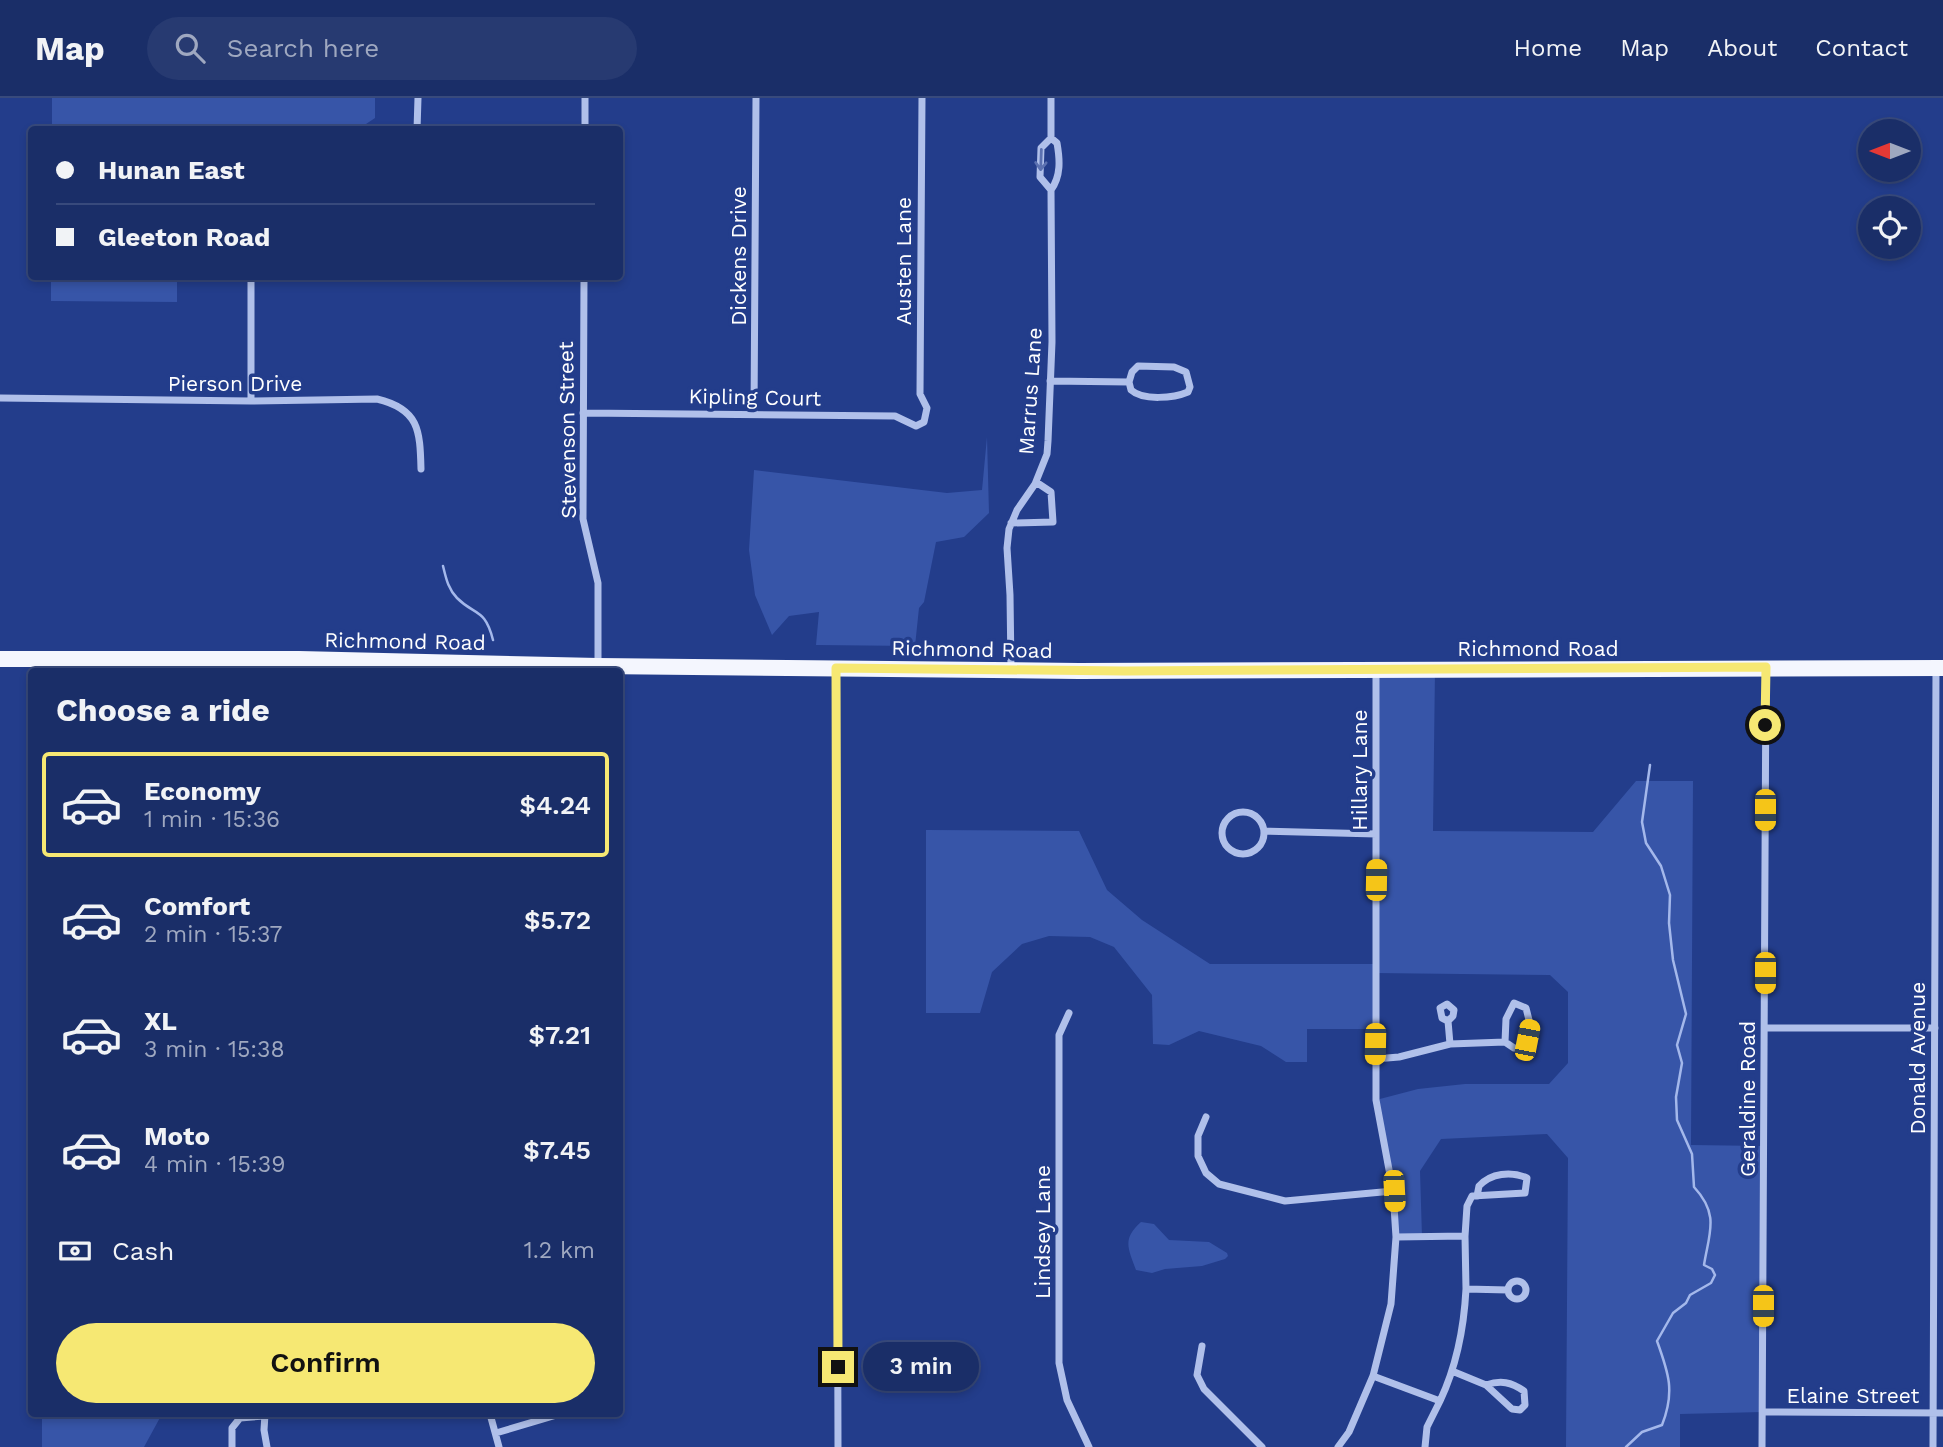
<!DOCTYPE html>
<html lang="en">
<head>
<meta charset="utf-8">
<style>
	:root { --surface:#1a2e68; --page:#273a71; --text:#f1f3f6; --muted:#9fa8c0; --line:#384a7c; --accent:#f6e873 }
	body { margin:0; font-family:"Work Sans",sans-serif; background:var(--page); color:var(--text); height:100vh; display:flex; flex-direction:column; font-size:26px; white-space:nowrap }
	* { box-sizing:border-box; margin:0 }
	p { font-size:23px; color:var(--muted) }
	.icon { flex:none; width:38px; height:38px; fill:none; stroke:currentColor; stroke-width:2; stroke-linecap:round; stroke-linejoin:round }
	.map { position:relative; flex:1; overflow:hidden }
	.details { position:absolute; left:28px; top:570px; width:595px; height:749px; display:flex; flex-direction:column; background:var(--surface); border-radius:7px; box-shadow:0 4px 10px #0003,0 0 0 2px var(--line) }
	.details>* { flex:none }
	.guide { position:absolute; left:28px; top:28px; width:595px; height:154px; border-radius:7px; box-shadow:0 4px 10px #0003,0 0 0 2px var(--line); display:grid; align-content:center; height:154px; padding:0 28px; background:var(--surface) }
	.needle { width:46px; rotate:270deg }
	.tools { position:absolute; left:1858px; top:21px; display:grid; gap:14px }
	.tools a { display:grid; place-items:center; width:63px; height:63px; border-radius:50%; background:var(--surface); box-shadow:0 4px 10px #0003,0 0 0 2px var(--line); font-size:35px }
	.end { position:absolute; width:32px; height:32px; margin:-16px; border:9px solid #f6e873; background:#111; box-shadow:0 0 0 4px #111 }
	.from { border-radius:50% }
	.bubble { position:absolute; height:49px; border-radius:24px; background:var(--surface); box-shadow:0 4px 10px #0003,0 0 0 2px var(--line); font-size:23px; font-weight:600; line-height:49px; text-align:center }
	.car { position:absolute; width:21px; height:42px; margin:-21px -10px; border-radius:9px; box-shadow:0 0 5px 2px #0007; background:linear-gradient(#f5c518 24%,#345 0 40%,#f5c518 0 76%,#345 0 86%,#f5c518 0) }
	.guide b { display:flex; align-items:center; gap:24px; height:66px; font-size:26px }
	.guide b+b { border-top:2px solid var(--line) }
	.guide i { width:18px; height:18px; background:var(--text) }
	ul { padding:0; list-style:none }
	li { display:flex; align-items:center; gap:21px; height:105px; margin:0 14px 10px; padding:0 14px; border:4px solid transparent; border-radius:7px }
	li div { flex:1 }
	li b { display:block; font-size:26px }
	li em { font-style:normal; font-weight:600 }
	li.active { border-color:var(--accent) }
	li>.icon { width:63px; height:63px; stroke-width:1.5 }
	h2 { padding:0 28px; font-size:32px; line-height:84px }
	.pay { display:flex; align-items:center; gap:18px; height:77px; padding:0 28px; font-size:26px }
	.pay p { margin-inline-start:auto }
	.cta { display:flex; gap:14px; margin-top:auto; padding:14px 28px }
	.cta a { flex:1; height:80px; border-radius:42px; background:var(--accent); color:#111; font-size:28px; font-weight:600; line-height:80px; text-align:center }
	header { display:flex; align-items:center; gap:42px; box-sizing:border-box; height:98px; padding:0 35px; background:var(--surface); border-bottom:2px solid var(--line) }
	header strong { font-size:33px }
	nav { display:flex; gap:38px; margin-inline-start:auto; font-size:24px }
	.search { width:490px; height:63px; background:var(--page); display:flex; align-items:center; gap:18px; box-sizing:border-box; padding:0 24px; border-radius:38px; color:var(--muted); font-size:26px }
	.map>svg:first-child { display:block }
	.green { fill:#3755a8 }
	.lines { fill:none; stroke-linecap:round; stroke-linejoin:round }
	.stream { stroke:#a4b8eb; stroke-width:2.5 }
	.street { stroke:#b0c0ea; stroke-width:7 }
	.primary { stroke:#f4f6fe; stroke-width:16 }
	.oneway { stroke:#5b71b1 }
	.route { stroke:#f6e873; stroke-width:9 }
	.labels { text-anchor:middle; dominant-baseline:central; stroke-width:7; stroke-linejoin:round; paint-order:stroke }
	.street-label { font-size:21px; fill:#fff; stroke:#233d8b }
</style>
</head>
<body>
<header>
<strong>Map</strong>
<div class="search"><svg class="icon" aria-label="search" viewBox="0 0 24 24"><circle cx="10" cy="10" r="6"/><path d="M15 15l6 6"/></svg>Search here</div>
<nav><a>Home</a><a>Map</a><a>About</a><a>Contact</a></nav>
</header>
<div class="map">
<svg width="1943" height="1349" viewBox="0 0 1943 1349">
	<rect width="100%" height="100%" fill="#233d8b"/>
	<path class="green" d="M52 0H375V20L357 32 52 31Z
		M51 179H177V204L51 203Z
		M987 339 989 415 964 439 936 444 924 504 919 510 915 548 816 547 819 514 789 518 772 537 755 497 749 452 754 372 947 395 982 392Z
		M1376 571H1435L1433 733 1593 734 1636 683H1693L1691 1047 1764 1048 1763 1314 1680 1316V1349H1566L1568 1060 1547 1036 1441 1041 1420 1073 1422 1139H1396L1376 1002 1418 991 1465 986H1549L1568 965V894L1550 877 1375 875V931H1307V964H1286L1261 948 1199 933 1169 947 1153 946 1152 897 1114 849 1090 839 1049 838 1022 846 992 874 980 915H926V732L1079 733 1107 792 1142 822 1210 866H1375Z
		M1141 1124 1154 1126 1169 1142 1209 1144 1227 1155 1228 1158 1225 1161 1202 1168 1165 1171 1152 1175 1136 1172C1128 1150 1122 1141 1141 1124Z
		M42 1316H162L144 1349H42Z"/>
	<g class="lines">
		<path class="stream" d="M443 468C446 480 448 491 457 500 475 518 485 510 493 542
			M1626 1349 1642 1334 1662 1327C1675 1294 1669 1276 1657 1243L1673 1215 1686 1205 1690 1197 1711 1185 1715 1177 1712 1171 1704 1167C1709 1135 1720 1117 1694 1089L1692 1056 1677 1022 1676 999 1682 965 1677 947 1686 916 1673 862 1669 825 1670 797 1661 768 1646 745 1642 724 1650 667"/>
		<path class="street" d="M1051 0V40
			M417 32 418 0
			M585 32V0
			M251 178V303
			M584 178 583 421 598 485V568
			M1050 283 1129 284 1131 292C1143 303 1174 300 1188 294L1190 289 1186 274 1174 269 1138 268 1132 274 1129 284
			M0 300 251 303 377 301C419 311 420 332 421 371
			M583 315 895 318 916 328 924 324 927 310 920 296 922 0
			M754 316 756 0
			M1011 425 1053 424 1051 394 1036 384
			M836 570 838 1349
			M1011 571 1010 497 1007 450 1009 431 1017 412 1035 386 1047 356 1048 343 1052 244 1051 92C1061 78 1060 62 1057 45L1051 40 1041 50 1040 79 1051 92
			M1222 735a21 21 0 1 1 42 0a21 21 0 1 1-42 0Z
			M1264 733 1376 736
			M1069 915 1059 937V1265L1067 1302 1089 1349
			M1448 923 1442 920 1440 910 1447 906 1454 912 1453 918 1448 923 1450 946
			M1765 930H1935
			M1375 961 1399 959 1450 946 1505 944 1514 950H1523L1530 926 1526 910 1514 905 1506 921 1505 944
			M1206 1019 1198 1038V1058L1206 1075 1219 1086 1285 1103 1393 1093
			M1465 1138 1467 1108 1472 1098C1490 1097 1507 1096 1525 1095L1527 1080C1511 1073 1491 1075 1479 1088L1477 1098
			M1396 1139 1465 1138 1466 1191 1508 1192
			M1508 1192a9 9 0 1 1 18 0a9 9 0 1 1-18 0Z
			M1202 1248 1197 1277 1204 1291 1262 1349
			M1452 1273 1486 1287 1512 1311 1520 1312 1525 1307 1524 1293C1511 1284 1501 1282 1486 1287
			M1373 1278 1440 1303 1427 1329 1425 1349
			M1440 1303C1457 1267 1464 1230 1466 1191
			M1763 1314 1943 1315
			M265 1316 264 1332 267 1349
			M490 1316 499 1349
			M496 1335 560 1316
			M232 1349V1330L240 1320 264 1318
			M1338 1349 1349 1334 1373 1278 1391 1206 1396 1139 1393 1093 1376 1002V571
			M1762 1349 1766 569
			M1933 1349 1936 570"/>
		<path class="primary" d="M0 561H299L598 568 1079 573 1943 570"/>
	</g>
	<defs><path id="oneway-shaft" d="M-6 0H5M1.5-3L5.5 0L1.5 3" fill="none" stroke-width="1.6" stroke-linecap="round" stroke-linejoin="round" transform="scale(1.75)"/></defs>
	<use class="oneway" href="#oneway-shaft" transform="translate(1041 62) rotate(92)"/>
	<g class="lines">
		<path class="route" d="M838 1269 836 570 1125 573 1766 569 1765 627"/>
	</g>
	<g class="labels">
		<g class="street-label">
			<text transform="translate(738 158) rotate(-90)">Dickens Drive</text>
			<text transform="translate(903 163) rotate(-90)">Austen Lane</text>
			<text x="235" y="285">Pierson Drive</text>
			<text transform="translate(1030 293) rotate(-86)">Marrus Lane</text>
			<text transform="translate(755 299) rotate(1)">Kipling Court</text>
			<text transform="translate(567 332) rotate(-91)">Stevenson Street</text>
			<text transform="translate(405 543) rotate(1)">Richmond Road</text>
			<text x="1538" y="550">Richmond Road</text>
			<text transform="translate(972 551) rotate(1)">Richmond Road</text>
			<text transform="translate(1359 672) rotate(-90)">Hillary Lane</text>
			<text transform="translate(1917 960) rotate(-90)">Donald Avenue</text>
			<text transform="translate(1747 1001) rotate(-90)">Geraldine Road</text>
			<text transform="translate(1042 1134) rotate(-90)">Lindsey Lane</text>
			<text x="1853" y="1297">Elaine Street</text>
		</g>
	</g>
</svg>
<div class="tools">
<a><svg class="needle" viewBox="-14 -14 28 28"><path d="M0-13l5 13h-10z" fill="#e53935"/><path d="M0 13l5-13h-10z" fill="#9fa8c0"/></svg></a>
<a><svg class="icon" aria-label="locate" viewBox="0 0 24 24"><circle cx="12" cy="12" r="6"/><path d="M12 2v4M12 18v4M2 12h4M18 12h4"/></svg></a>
</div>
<i class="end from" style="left:1765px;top:627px"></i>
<i class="end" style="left:838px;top:1269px"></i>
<div class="bubble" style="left:863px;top:1244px;width:116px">3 min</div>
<i class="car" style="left:1765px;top:712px;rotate:180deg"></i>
<i class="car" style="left:1376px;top:782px;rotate:1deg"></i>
<i class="car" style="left:1765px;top:875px;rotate:180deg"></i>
<i class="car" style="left:1527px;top:942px;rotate:11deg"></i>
<i class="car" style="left:1375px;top:946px;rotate:181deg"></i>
<i class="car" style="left:1394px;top:1093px;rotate:177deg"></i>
<i class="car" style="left:1763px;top:1208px;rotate:180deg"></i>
<div class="guide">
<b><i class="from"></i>Hunan East</b>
<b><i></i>Gleeton Road</b>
</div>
<section class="details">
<h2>Choose a ride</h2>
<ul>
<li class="active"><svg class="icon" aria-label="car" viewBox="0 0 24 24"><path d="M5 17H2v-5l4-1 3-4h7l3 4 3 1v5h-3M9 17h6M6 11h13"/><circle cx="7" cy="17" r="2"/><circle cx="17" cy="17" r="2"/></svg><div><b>Economy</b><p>1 min · 15:36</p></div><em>$4.24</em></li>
<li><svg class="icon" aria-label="car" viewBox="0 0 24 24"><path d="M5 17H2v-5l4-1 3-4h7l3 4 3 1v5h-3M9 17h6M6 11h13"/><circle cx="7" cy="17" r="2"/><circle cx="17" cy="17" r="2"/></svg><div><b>Comfort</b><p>2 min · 15:37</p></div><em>$5.72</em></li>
<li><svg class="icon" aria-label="car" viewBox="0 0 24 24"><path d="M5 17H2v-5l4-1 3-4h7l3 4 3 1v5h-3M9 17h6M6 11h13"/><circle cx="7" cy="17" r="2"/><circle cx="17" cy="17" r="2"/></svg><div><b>XL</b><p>3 min · 15:38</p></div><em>$7.21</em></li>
<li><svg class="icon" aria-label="car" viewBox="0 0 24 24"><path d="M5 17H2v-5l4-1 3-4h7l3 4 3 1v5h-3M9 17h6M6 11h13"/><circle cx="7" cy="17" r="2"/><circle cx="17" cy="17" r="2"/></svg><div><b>Moto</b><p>4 min · 15:39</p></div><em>$7.45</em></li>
</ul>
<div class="pay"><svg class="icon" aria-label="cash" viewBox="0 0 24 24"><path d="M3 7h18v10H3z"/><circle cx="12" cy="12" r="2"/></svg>Cash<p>1.2 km</p></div>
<div class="cta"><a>Confirm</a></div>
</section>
</div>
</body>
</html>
